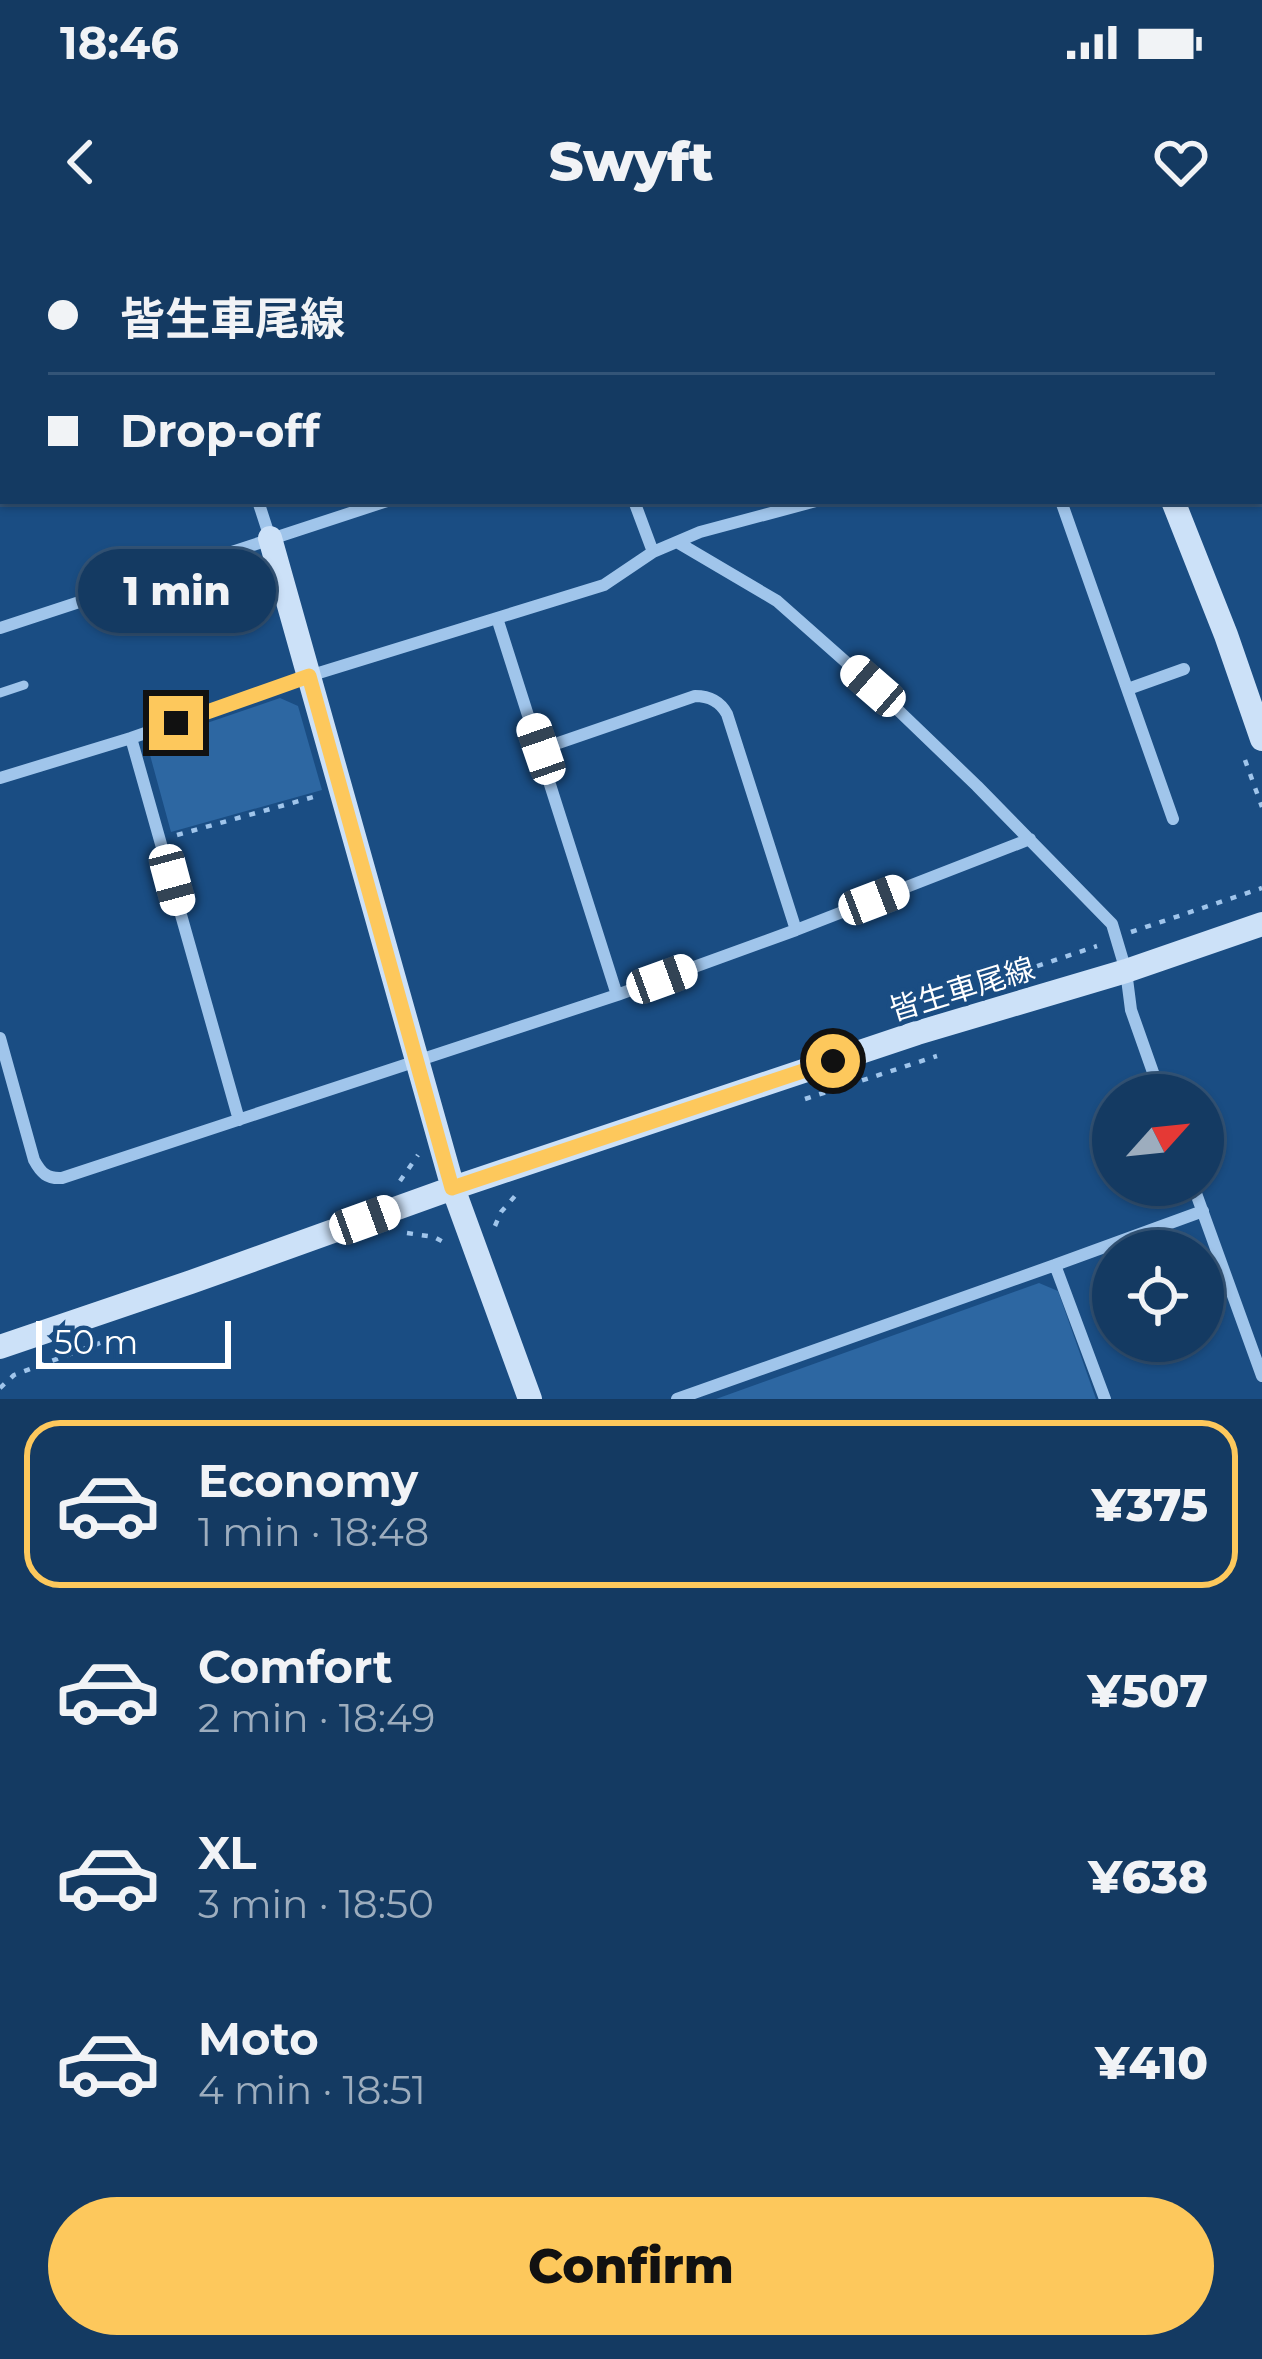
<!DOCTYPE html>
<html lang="en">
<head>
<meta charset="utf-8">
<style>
	:root { --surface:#143a62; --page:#21456b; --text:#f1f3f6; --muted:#9dadbe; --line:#335477; --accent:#fdc85c }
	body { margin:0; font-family:Montserrat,"Noto Sans JP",sans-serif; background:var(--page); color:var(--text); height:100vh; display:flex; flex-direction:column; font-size:45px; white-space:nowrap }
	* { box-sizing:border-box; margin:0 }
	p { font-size:39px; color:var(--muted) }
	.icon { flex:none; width:66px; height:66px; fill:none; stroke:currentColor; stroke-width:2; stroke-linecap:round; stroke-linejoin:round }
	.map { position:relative; height:1159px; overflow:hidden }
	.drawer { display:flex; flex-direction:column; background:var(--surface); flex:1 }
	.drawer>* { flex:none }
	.top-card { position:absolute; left:0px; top:0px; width:1263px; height:264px; box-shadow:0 3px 9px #0004,0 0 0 3px var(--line); display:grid; align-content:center; height:264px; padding:0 48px; background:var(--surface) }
	.needle { width:78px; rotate:63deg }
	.buttons { position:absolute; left:1092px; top:834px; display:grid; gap:24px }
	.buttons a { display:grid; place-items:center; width:132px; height:132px; border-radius:50%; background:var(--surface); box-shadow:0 3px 9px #0004,0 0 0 3px var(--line); font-size:60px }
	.scale { position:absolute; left:36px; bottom:30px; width:195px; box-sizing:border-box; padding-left:12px; border:6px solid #fff; border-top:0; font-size:33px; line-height:42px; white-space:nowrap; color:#fff; -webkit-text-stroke:9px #1a4d83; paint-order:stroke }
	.end { position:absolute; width:54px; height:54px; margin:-27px; border:15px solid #fdc85c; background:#111; box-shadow:0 0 0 6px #111 }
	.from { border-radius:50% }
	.bubble { position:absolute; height:84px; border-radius:42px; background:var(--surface); box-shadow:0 3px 9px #0004,0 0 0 3px var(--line); font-size:39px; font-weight:800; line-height:84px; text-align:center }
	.car { position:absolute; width:36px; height:72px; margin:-36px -18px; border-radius:15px; box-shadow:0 0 9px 3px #0007; background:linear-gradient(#fff 24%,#345 0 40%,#fff 0 76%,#345 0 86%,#fff 0) }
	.top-card b { display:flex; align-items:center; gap:42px; height:114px; font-size:45px }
	.top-card b+b { border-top:3px solid var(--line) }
	.top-card i { width:30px; height:30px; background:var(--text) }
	ul { padding:21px 0 0; list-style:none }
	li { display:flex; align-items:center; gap:36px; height:168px; margin:0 24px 18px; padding:0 24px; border:6px solid transparent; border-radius:36px }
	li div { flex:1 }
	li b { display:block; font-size:45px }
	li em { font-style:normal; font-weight:800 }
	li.on { border-color:var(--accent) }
	li>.icon { width:108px; height:108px; stroke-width:1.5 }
	.cta { display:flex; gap:24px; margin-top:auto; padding:24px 48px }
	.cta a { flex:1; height:138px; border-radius:72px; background:var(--accent); color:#111; font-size:48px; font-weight:800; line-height:138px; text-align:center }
	.status { display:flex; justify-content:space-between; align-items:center; height:84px; padding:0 60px; background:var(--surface); direction:ltr }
	.status svg { height:33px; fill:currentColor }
	header { display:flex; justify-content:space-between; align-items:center; height:156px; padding:0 48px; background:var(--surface); font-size:54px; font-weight:800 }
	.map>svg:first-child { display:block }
	.green { fill:#2d67a2 }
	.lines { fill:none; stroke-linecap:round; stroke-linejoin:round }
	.path { stroke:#a0c5eb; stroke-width:4.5; stroke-dasharray:6 9; stroke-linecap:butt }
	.lane { stroke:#a0c5eb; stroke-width:9 }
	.street { stroke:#a0c5eb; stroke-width:12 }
	.secondary { stroke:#cce1f8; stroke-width:24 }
	.route { stroke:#fdc85c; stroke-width:15 }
	.labels { text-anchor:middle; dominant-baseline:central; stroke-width:9; stroke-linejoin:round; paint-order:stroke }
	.street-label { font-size:30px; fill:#fff; stroke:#1a4d83 }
</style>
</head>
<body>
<div class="status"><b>18:46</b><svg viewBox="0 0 49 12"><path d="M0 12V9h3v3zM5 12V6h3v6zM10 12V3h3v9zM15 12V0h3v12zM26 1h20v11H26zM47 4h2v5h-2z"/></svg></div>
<header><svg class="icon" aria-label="back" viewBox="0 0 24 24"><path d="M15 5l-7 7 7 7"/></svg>Swyft<svg class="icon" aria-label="heart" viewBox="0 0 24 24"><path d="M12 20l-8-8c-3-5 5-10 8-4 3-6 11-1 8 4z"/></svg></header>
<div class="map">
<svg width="1262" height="1159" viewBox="0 0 1262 1159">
	<rect width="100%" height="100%" fill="#1a4d83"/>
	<path class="green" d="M280 458 298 466 322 550 171 592 150 515 160 499Z
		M1039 1043 1058 1051 1096 1159H716Z"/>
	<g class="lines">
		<path class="path" d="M1245 520 1262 567
			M177 595 317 556
			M1131 692 1262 648
			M966 750 1097 706
			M805 859 937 816
			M400 941 418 915
			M495 986 501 972 515 956
			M407 993 434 997 447 1004
			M0 1148 14 1135 108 1100"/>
		<path class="lane" d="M0 453 24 445"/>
		<path class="street" d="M547 3 557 0
			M1260 137 1262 136
			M0 161 3 160
			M258 261 270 298
			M634 261 653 312
			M1061 261 1173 579
			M677 302 777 361 873 446 977 546 1112 684 1126 731 1131 770 1161 855
			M497 378 617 755
			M0 388 387 261
			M1128 449 1184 429
			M131 498 239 880
			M541 509 695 456C709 456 720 461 727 474L796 690
			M0 538 131 498 309 436 604 345 653 312 700 292 816 261
			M0 798 34 920C41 933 47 939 62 938L617 755 796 690 1030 599
			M1193 945 1262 1136
			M677 1159 1055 1025
			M1105 1159 1055 1025 1203 971"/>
		<path class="secondary" d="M1069 0 1070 3
			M1173 261 1226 395 1262 499
			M270 298 453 948 530 1159
			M0 1107 191 1042 453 948 917 793 1126 731 1262 684"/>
	</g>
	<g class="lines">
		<path class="route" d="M176 483 309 436 452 948 833 821"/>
	</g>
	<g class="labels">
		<g class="street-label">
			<text transform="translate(962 749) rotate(-17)">皆生車尾線</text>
		</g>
	</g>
</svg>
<div class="buttons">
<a><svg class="needle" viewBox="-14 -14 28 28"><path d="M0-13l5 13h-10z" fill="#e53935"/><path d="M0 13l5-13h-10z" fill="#9dadbe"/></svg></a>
<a><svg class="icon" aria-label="locate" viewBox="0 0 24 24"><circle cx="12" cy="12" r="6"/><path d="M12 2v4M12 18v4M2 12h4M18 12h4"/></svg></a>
</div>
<div class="scale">50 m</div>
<i class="end from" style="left:833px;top:821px"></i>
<i class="end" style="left:176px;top:483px"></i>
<div class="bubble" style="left:78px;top:309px;width:198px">1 min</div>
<i class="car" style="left:873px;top:446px;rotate:311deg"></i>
<i class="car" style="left:541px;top:509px;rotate:341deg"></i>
<i class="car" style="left:172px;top:640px;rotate:165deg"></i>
<i class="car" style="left:874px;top:660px;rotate:69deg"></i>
<i class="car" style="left:662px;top:739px;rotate:70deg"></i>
<i class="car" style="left:365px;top:980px;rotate:70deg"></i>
<div class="top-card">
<b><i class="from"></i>皆生車尾線</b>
<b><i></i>Drop-off</b>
</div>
</div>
<section class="drawer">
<ul>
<li class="on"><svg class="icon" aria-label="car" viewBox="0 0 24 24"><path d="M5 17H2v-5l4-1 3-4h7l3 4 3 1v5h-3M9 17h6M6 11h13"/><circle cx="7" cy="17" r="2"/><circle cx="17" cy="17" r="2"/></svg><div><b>Economy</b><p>1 min · 18:48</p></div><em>¥375</em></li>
<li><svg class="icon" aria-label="car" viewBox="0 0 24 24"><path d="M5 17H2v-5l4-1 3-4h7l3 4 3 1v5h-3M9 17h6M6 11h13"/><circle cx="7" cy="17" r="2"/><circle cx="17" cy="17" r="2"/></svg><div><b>Comfort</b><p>2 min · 18:49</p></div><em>¥507</em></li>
<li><svg class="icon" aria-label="car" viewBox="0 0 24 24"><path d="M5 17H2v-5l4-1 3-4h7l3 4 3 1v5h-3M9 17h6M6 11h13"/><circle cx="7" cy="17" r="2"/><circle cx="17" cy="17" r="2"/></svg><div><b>XL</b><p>3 min · 18:50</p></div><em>¥638</em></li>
<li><svg class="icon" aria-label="car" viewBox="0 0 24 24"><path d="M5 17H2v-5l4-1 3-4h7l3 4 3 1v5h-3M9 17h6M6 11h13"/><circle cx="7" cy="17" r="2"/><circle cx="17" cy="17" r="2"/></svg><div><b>Moto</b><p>4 min · 18:51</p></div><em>¥410</em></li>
</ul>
<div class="cta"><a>Confirm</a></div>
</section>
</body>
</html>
